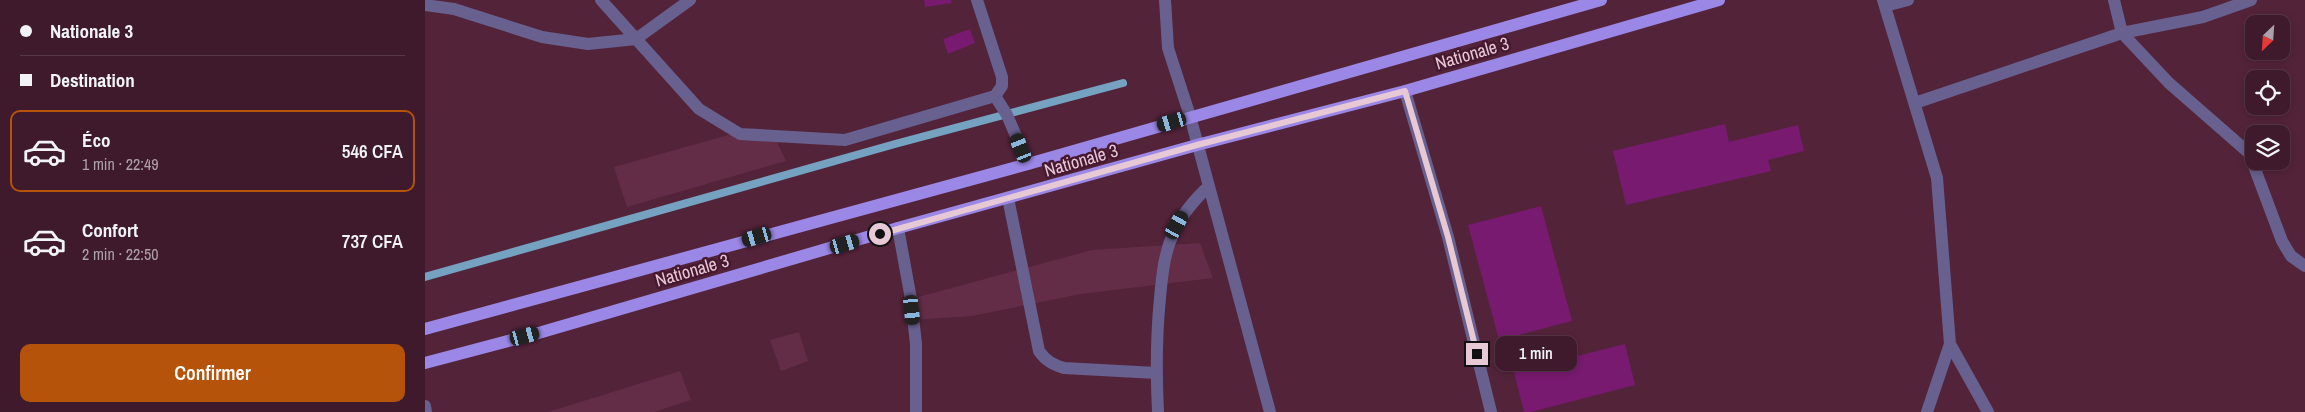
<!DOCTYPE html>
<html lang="fr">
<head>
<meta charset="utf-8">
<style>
	:root { --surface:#3e1a2c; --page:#492738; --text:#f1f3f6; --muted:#ada1a9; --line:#573848; --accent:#b45309 }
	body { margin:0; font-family:"Archivo Narrow",sans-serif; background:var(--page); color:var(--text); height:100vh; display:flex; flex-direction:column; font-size:19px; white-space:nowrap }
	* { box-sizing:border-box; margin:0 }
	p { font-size:16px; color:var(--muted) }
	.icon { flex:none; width:28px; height:28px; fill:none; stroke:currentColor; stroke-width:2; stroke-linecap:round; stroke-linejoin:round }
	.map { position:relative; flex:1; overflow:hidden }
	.side { display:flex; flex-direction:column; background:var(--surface); width:425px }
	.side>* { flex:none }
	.guide { display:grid; align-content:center; height:110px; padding:0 20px; background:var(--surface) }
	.needle { width:32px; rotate:205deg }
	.tools { position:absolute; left:1820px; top:15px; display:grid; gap:10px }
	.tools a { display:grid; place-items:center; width:45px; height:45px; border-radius:10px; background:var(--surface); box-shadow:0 2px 8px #0003,0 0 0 1px var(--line); font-size:25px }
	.end { position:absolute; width:22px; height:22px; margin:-11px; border:6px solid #e7c8d5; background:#111; box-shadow:0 0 0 2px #111 }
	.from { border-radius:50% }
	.bubble { position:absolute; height:35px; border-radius:10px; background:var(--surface); box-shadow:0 2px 8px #0003,0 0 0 1px var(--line); font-size:16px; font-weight:600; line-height:35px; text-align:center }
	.car { position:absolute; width:15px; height:30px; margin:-15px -8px; border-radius:6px; box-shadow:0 0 4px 1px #0007; background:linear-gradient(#222 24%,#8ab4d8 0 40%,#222 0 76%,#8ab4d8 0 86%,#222 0) }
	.guide b { display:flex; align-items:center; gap:18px; height:48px; font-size:19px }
	.guide b+b { border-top:1px solid var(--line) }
	.guide i { width:12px; height:12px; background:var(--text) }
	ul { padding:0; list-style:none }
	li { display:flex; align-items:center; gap:15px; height:82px; margin:0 10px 8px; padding:0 10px; border:2px solid transparent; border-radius:10px }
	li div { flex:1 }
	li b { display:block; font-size:19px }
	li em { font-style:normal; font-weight:600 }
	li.current { border-color:var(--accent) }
	li>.icon { width:45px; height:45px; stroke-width:1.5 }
	.primary-button { display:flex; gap:10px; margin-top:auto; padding:10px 20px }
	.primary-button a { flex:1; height:58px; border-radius:10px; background:var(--accent); color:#fff; font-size:20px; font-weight:600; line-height:58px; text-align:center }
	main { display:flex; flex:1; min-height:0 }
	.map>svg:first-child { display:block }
	.built { fill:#632d47 }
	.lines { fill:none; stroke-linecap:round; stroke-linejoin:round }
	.stream { stroke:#74a2c0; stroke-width:8 }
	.building { fill:#781a70 }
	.service { stroke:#68608e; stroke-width:12 }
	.minor { stroke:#68608e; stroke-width:12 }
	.primary { stroke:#9b87e5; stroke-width:12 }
	.route { stroke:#e7c8d5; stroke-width:6 }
	.labels { text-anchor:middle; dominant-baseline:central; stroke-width:5; stroke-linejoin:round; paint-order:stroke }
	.street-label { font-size:18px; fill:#e7c8d5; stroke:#471930 }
</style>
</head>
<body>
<main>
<section class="side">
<div class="guide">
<b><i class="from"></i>Nationale 3</b>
<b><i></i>Destination</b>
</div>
<ul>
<li class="current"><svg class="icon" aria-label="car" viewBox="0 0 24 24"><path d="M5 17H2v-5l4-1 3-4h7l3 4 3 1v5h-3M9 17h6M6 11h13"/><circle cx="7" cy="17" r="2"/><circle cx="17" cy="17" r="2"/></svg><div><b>Éco</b><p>1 min · 22:49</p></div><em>546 CFA</em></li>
<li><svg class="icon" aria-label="car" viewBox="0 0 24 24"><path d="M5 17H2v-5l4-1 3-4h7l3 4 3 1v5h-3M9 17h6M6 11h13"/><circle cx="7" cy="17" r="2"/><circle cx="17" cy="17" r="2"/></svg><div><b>Confort</b><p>2 min · 22:50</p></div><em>737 CFA</em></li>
</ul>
<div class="primary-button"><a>Confirmer</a></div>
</section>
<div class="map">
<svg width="1880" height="412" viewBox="0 0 1880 412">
	<rect width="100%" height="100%" fill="#53233a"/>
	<path class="built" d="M314 132 348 134 361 161 202 207 189 167Z
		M775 243 788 278 656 294 547 316 488 320 486 299 667 250Z
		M374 332 383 361 356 371 345 340Z
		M255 371 266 400 229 412H123Z"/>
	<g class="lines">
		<path class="stream" d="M0 277 470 144 698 83"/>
	</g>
	<path class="building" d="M499 0H526L527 3 500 7Z
		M545 29 550 43 523 54 518 39Z
		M1300 124 1304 142 1373 125 1379 151 1343 160 1346 171 1201 205 1188 151Z
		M1116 206 1147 321 1074 340 1043 225Z
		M1200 344 1210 385 1106 412H1099L1089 372Z"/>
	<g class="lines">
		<path class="service" d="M740 0 743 48 765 116"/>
		<path class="minor" d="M176 0 274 109 315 134 420 140 570 96 582 115 603 164
			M552 0 577 77V86L570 96
			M1458 0 1512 178 1525 344 1502 412
			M1689 0 1697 33 1744 83 1824 153 1857 241 1866 256 1880 266
			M0 5 29 9 117 37 163 44 211 39 265 0
			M1460 6 1483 0
			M980 91 1023 237 1066 412
			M1490 103 1697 33 1778 17 1826 0
			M765 116 845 412
			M583 198 614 351C621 361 627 364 639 368L731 373
			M473 228 486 299 491 344V412
			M1525 344 1563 412
			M0 406 1 412
			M733 412C731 372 731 338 735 298 737 276 739 254 748 234 756 215 769 200 784 186"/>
		<path class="primary" d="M0 329 603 164 1176 0
			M0 363 117 332 473 228 772 145 980 91 1294 0"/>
	</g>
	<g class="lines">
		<path class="route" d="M455 234 772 145 980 91 1023 237 1052 354"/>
	</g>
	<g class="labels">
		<g class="street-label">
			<text transform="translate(1047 53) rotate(-16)">Nationale 3</text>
			<text transform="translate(656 160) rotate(-16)">Nationale 3</text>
			<text transform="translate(267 270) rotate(-16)">Nationale 3</text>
		</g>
	</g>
</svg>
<div class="tools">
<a><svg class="needle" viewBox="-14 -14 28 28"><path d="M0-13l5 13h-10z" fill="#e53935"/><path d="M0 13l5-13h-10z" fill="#ada1a9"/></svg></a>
<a><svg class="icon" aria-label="locate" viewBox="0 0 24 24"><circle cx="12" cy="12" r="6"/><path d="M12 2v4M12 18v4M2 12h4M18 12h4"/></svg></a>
<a><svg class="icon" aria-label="layers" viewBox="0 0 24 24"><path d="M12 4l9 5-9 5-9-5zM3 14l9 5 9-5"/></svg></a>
</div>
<i class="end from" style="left:455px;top:234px"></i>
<i class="end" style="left:1052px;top:354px"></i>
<div class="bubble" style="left:1070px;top:336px;width:82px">1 min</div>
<i class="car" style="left:747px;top:122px;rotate:254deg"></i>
<i class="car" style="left:596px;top:148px;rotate:338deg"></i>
<i class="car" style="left:752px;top:225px;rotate:29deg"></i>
<i class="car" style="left:332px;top:237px;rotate:254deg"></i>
<i class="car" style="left:420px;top:244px;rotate:74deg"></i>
<i class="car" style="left:487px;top:310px;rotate:174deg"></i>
<i class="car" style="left:100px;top:336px;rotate:75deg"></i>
</div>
</main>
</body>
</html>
